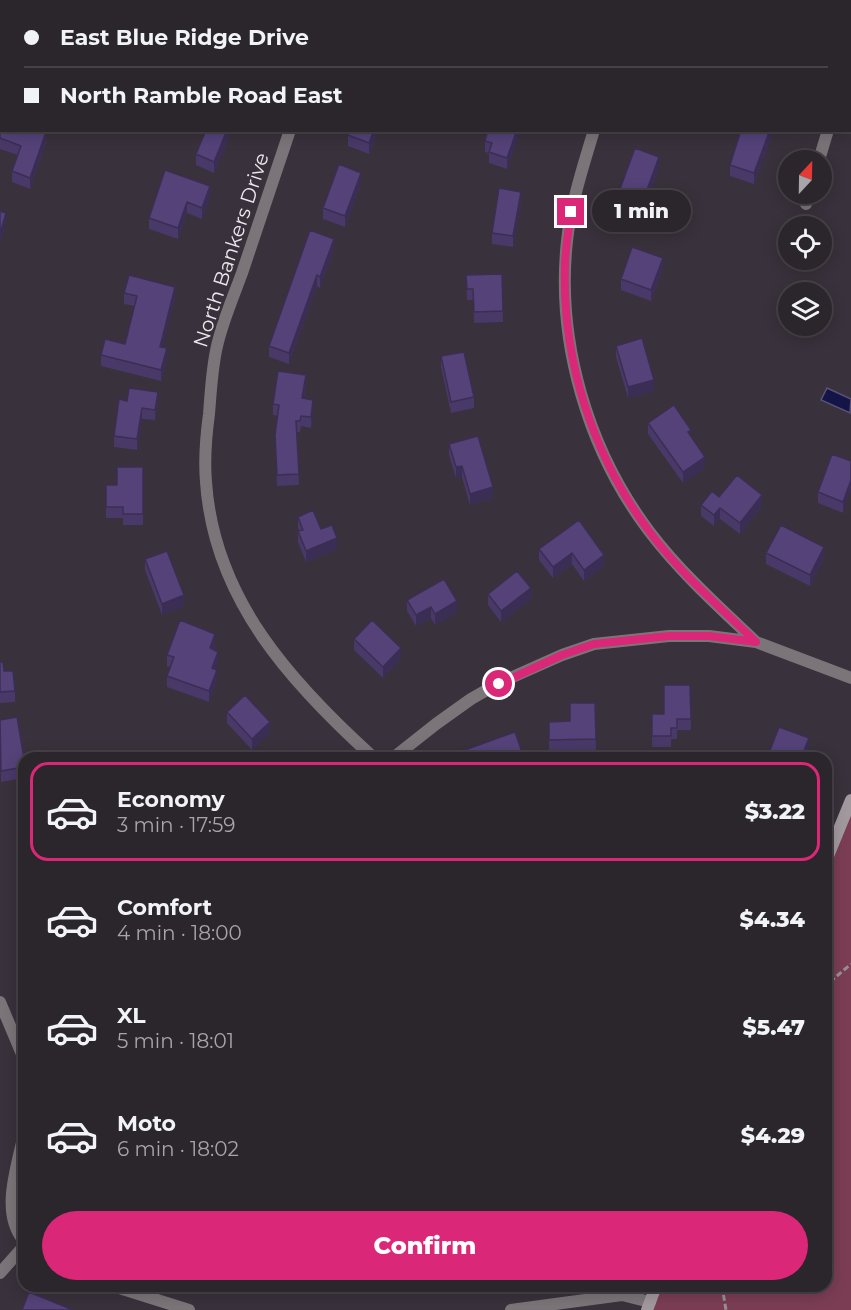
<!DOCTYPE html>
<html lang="en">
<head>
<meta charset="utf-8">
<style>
	:root { --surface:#2b252c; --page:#332d34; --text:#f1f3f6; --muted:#a6a5a9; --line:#474248; --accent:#db2777 }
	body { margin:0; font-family:Montserrat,sans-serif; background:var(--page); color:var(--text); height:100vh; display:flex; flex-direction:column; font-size:22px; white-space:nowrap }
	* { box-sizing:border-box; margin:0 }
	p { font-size:20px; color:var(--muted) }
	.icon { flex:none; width:33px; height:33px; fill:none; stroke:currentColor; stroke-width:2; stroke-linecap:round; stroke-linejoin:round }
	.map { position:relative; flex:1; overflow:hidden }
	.side { position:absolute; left:18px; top:752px; width:814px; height:540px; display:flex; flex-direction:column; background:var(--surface); border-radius:18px; box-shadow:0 3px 15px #0003,0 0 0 2px var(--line) }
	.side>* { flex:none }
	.banner { position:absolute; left:0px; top:0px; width:852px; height:132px; box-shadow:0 3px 15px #0003,0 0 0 2px var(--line); display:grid; align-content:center; height:132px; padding:0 24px; background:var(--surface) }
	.needle { width:39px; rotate:22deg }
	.buttons { position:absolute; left:778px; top:150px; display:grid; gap:12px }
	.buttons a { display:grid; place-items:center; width:54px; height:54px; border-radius:50%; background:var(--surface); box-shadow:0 3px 15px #0003,0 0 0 2px var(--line); font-size:30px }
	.end { position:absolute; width:27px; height:27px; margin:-14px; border:8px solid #db2777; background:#fff; box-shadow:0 0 0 3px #fff }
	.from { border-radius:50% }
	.bubble { position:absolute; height:42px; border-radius:21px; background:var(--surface); box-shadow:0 3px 15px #0003,0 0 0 2px var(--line); font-size:20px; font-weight:800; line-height:42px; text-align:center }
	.banner b { display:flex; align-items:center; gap:21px; height:57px; font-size:22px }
	.banner b+b { border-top:2px solid var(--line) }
	.banner i { width:15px; height:15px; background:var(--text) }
	ul { padding:10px 0 0; list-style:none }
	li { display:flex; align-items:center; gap:18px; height:99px; margin:0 12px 9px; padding:0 12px; border:3px solid transparent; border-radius:18px }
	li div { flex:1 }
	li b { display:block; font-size:22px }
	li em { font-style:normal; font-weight:800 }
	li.selected { border-color:var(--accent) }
	li>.icon { width:54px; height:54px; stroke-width:1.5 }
	.primary-button { display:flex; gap:12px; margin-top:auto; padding:12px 24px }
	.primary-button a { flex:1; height:69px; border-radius:36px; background:var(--accent); color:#fff; font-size:24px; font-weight:800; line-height:69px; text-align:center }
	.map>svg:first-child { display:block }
	.green { fill:#7a3d54 }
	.water { fill:#151446; stroke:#565479; stroke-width:1.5 }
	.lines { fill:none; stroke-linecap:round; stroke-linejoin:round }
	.path { stroke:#968f97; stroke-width:3; stroke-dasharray:6 3; stroke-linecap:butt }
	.street { stroke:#7b7579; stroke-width:12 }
	.secondary { stroke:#a2999f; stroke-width:12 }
	.wall { fill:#483968 }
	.shaded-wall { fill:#3b2e55 }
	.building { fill:#544279; stroke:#3b2e55; stroke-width:1.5 }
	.route { stroke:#db2777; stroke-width:8 }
	.labels { text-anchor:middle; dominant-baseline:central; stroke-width:5; stroke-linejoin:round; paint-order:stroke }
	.street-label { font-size:20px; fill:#eee9ef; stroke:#39313b }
</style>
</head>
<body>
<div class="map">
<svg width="851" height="1310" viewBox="0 0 851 1310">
	<rect width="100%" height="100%" fill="#39313b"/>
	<path class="green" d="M851 800V1310H646L656 1286H826L827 861Z"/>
	<path class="water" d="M827 388 851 399 850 413 821 400Z"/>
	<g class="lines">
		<path class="path" d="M826 990 831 981 851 964
			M722 1286 726 1310"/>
		<path class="street" d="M327 2V0
			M632 2V0
			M850 54 851 52
			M290 130C274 178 258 225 242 273 234 295 224 318 218 342 212 364 211 390 209 414 206 436 204 459 206 482 214 599 291 683 374 758
			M594 130C583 167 571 203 567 241 556 342 588 450 649 531 680 572 719 607 756 642
			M819 160 828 130
			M806 204 809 194
			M393 758 436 724 471 699 499 683 562 655 594 644 669 636H709L756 642 851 678
			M0 1002 24 1059
			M24 1134C17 1167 0 1213 24 1241
			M0 1273 24 1246
			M113 1286 189 1310
			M511 1310 622 1295 650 1302"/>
		<path class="secondary" d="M826 861 851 800
			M647 1310 656 1286"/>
	</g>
	<path class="wall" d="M389 0H413L412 2H393Z
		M2 58V100H0V63Z
		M0 121 46 143 30 189 12 182V171L18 155 0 149Z
		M232 130 214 173 196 165V154Z
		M378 130 369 154 348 146V135Z
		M520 130 507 169 489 163V153L485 152V141Z
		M741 130H774L754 184 730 176V165Z
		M659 168 644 209 620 200V189Z
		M165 170 210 197 202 219 187 213 178 239 149 229V218Z
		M361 184 345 227 323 219V208Z
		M521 203 513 247 492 244V233Z
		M334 250 320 288 317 286 289 364 269 357V346Z
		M663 269 651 301 621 290V279Z
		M502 274 503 322 474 323 473 300H467L466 275Z
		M124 293 175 298 162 347 167 359 161 381 101 366V355L125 344 135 306 124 304Z
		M616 346 654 391 628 398 616 357Z
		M441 356 474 397V408L451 413 441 367Z
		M306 386 304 398 313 411 311 428 301 426 300 432H297L299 485 277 486 275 435 278 416 273 415V404Z
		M127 401 158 403 155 420 142 419 137 450 114 447V436Z
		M648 423 691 437 705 468 683 483 648 434Z
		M449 444 493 498 470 505 462 477 456 478 449 455Z
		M851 461 843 513 818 503V492Z
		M143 467V525H123V518H106V485H117Z
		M719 497 762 506 740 534 720 519 714 526 701 516V505Z
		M298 517 321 529 337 549 306 562 298 542V531H299L298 528Z
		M579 520 604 566 584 581 572 564 553 578 539 560V549Z
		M766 553 824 558 810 586 766 564Z
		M145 559 184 606 162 615 145 570Z
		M488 594 531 599 501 622 488 605Z
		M407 600 457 612 435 625 431 618 416 626 407 611Z
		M354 639 401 659 383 678 354 650Z
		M215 645 214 650 218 663 215 669 217 681 209 702 167 687V676L170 667 167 666V655Z
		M0 662 4 671 15 691V702L0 703Z
		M690 685 691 730H677V739H671V747H652V714H664Z
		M595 703 596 750 549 751V722L570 721Z
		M227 712 270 733 252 750 227 723Z
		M0 720 24 758V778L1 782Z"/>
	<path class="shaded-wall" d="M227 130H232L214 173V162Z
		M374 130H378L369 154V143Z
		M517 130H520V132L507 169V158Z
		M770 130H774L754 184V173Z
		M46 132V143L30 189V178Z
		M659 157V168L644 209V198Z
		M361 173V184L345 227V216Z
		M210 186V197L202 219V208Z
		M521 192V203L513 247V236Z
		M187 202V213L178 239V228Z
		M6 213V224L0 245V234Z
		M334 239V250L320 288V277Z
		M663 258V269L651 301V290Z
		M317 275V286L289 364V353Z
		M175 287V298L160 358V347Z
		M167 348V359L161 381V370Z
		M306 375V386L302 409V398Z
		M654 380V391L628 398V387Z
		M158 392V403L155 420V410Z
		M313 400V411L311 428V417Z
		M142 408V419L137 450V439Z
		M705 457V468L683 483V472Z
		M462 466V477L456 478V467Z
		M851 480V491L843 513V502Z
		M493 487V498L470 505V494Z
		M762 495V506L740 534V523Z
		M720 508V519L714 526V515Z
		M337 538V549L306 562V551Z
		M824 547V558L810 586V575Z
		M572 553V564L553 578V567Z
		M604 555V566L584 581V570Z
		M531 588V599L501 622V611Z
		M184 595V606L162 615V604Z
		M457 601V612L435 625V614Z
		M431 607V618L416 626V615Z
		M215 634V645L210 659V648Z
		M401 648V659L383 678V667Z
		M218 652V663L212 679V668Z
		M217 670V681L209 702V691Z
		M270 722V733L252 750V739Z
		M809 738V749L805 758H801Z"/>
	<path class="building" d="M20 0H46V2H20Z
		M244 0H269V2H244Z
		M536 0H575L574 2H535Z
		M672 0H701L700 2H672Z
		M796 0H832V2H796Z
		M2 58V89H0V63Z
		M2 117V130H43L46 132 30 178 12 171 21 146 0 138V121Z
		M206 130H227L214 162 196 154Z
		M350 130H374L369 143 348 135Z
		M488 130H517L507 158 489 152 492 143 485 141Z
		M741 130H770L754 173 730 165Z
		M635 148 659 157 644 198 620 189Z
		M339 164 361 173 345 216 323 208Z
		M165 170 210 186 202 208 187 202 178 228 149 218Z
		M499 188 521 192 513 236 492 233Z
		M0 211 6 213 0 234Z
		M310 230 334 239 320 277 317 275 289 353 269 346Z
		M632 247 663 258 651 290 621 279Z
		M502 274 503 311 474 312 473 289H467L466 275Z
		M129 275 175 287 160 347 167 348 161 370 101 355 105 339 125 344 137 296 124 293Z
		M642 338 654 380 628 387 616 346Z
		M464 352 474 397 451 402 441 356Z
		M278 371 306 375 302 398 313 400 311 417 301 416 300 421H296L299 474 277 475 275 435 279 405 273 404Z
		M129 388 158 392 155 410 142 408 137 439 114 436 119 399 127 401Z
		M674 405 691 430 688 432 705 457 683 472 648 423Z
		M478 436 493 487 470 494 462 466 456 467 449 444Z
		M832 454 851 461V480L843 502 818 492Z
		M117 467H143V514H123V507H106V485H117Z
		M737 475 762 495 740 523 720 508 714 515 701 505 712 491 719 497Z
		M313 510 321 529 332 525 337 538 306 551 298 531 303 530 298 517Z
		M579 520 604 555 584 570 572 553 553 567 539 549Z
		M781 525 824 547 810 575 766 553Z
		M167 551 184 595 162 604 145 559Z
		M517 571 531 588 501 611 488 594Z
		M444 579 457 601 435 614 431 607 416 615 407 600Z
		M180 620 215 634 210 648 218 652 212 668 217 670 209 691 167 676 174 657 167 655Z
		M372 620 401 648 383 667 354 639Z
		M0 662H3L4 671H13L15 691 0 692Z
		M664 685H690L691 719H677V728H671V736H652V714H664Z
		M245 695 270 722 252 739 227 712Z
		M570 703H595L596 739 549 740V722L570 721Z
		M17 717 24 758V767L1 771 0 720Z
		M779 727 809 738 801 758 794 756 793 758H767Z
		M515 732 523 755 516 758H464L462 751Z
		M301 749 310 758H293Z
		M29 1292 73 1310H22Z"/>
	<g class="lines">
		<path class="route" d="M499 684 562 655 594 644 669 636H709L756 642C719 606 679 572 649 531 593 456 562 360 565 266 565 248 569 230 571 212"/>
	</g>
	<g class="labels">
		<g class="street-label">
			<text transform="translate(231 250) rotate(-72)">North Bankers Drive</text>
		</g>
	</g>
</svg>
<div class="buttons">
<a><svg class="needle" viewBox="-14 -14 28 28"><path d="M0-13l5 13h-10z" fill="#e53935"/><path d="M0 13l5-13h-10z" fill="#a6a5a9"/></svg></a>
<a><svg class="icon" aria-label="locate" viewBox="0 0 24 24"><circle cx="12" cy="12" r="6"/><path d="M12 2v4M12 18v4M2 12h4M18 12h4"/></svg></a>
<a><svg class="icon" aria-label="layers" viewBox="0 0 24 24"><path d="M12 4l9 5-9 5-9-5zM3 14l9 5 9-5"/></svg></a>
</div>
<i class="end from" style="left:499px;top:684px"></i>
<i class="end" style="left:571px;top:212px"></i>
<div class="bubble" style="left:592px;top:190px;width:99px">1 min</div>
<div class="banner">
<b><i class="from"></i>East Blue Ridge Drive</b>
<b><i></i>North Ramble Road East</b>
</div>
<section class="side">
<ul>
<li class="selected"><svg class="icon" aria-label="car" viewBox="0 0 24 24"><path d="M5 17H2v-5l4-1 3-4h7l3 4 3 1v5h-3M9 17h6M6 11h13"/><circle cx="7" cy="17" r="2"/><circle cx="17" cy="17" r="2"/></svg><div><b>Economy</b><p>3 min · 17:59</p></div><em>$3.22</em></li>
<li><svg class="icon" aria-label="car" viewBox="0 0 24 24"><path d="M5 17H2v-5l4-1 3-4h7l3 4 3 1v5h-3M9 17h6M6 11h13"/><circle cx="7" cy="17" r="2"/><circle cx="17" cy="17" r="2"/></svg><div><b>Comfort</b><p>4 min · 18:00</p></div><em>$4.34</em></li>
<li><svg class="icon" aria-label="car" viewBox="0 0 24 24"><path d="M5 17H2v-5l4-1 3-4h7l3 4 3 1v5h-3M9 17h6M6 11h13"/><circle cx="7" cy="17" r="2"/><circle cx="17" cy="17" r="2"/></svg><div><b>XL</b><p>5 min · 18:01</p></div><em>$5.47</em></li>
<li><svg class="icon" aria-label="car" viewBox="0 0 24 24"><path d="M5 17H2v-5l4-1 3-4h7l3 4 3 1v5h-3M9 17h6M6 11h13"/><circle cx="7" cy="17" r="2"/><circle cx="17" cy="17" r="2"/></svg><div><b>Moto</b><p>6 min · 18:02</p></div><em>$4.29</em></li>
</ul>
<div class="primary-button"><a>Confirm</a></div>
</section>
</div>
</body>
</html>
